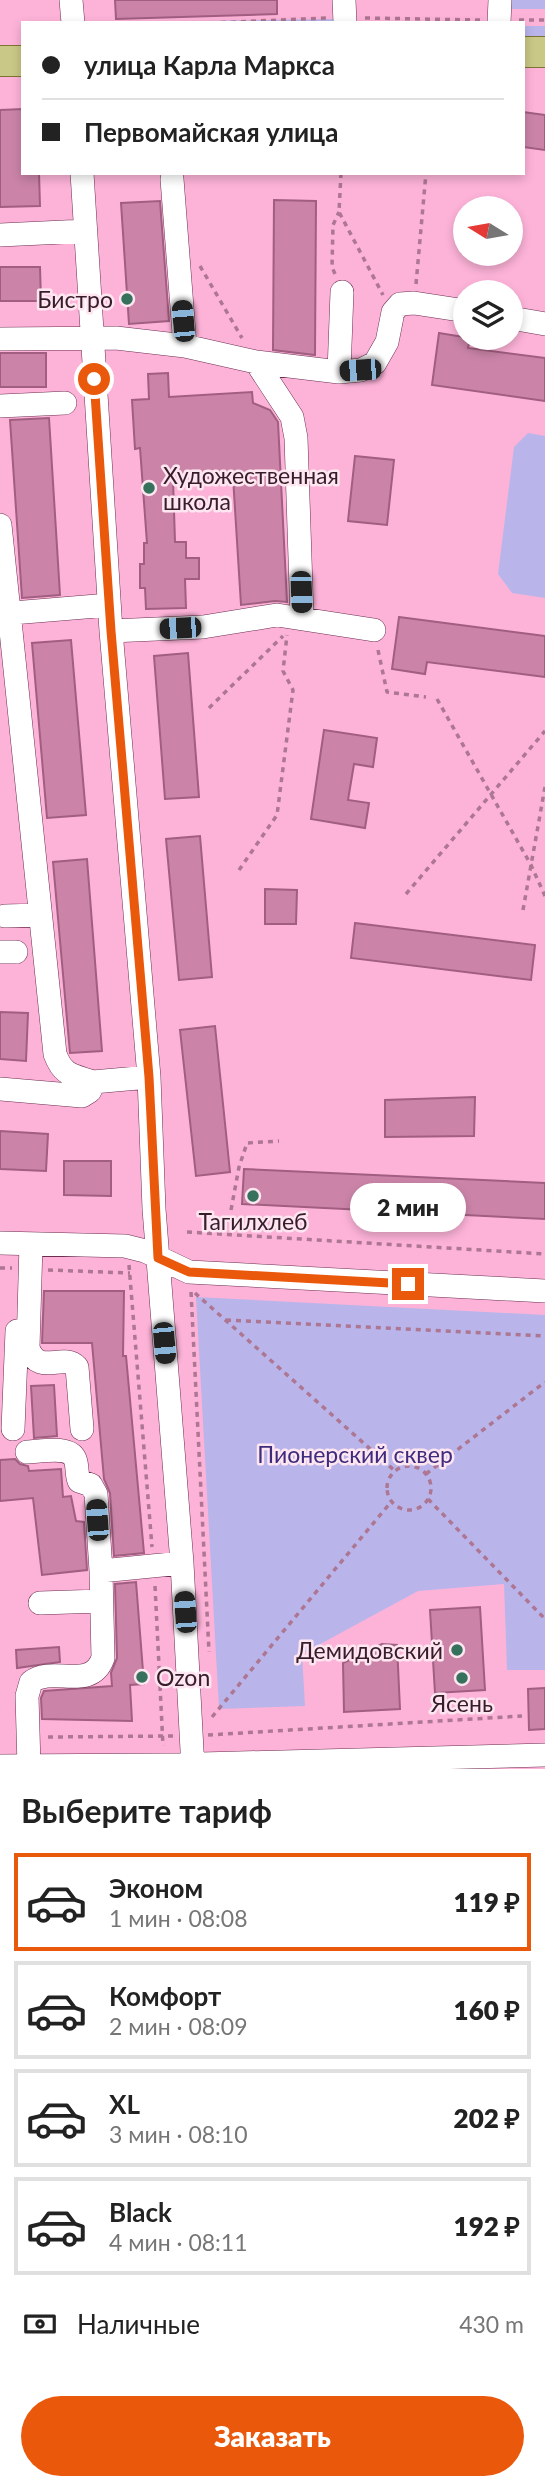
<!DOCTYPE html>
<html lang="ru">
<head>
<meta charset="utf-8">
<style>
	:root { --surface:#fff; --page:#f6f6f6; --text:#222; --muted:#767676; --line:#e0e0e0; --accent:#ea580c }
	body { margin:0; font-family:Lato,sans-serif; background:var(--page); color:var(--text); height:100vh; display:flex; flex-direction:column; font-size:26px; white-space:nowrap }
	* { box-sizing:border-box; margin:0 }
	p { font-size:23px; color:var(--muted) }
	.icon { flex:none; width:38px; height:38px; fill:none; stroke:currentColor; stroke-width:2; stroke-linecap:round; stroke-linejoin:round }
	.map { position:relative; height:1769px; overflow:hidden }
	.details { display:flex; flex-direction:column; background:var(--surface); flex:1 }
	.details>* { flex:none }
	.guide { position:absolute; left:21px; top:21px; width:504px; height:154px; border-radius:0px; box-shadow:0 4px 10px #0003; display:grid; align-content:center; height:154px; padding:0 21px; background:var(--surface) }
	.needle { width:46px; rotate:281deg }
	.fabs { position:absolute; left:453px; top:196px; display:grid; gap:14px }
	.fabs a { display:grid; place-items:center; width:70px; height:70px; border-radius:50%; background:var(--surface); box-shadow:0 4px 10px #0003; font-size:35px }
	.end { position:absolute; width:32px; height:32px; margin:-16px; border:9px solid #ea580c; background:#fff; box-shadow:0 0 0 4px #fff }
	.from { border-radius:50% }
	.bubble { position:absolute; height:49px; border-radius:24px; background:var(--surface); box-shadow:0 4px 10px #0003; font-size:23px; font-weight:800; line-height:49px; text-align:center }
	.car { position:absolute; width:21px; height:42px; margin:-21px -10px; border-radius:9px; box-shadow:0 0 5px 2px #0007; background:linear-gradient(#222 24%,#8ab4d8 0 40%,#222 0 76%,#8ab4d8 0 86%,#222 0) }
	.guide b { display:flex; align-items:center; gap:24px; height:66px; font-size:26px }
	.guide b+b { border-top:2px solid var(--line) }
	.guide i { width:18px; height:18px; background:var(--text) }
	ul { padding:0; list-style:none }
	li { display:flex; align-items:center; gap:21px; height:98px; margin:0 14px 10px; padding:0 7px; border:4px solid var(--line); border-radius:0px }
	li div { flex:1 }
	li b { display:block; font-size:26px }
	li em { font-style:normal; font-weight:800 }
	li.active { border-color:var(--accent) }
	li>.icon { width:63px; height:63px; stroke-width:1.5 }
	h2 { padding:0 21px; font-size:32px; line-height:84px }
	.pay { display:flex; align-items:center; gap:18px; height:77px; padding:0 21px; font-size:26px }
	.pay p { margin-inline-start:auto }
	.primary-button { display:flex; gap:14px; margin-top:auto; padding:14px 21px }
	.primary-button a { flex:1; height:80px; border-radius:42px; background:var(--accent); color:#fff; font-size:28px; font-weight:800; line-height:80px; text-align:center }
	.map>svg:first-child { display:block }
	.green { fill:#b9b5eb }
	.building { fill:#cb84a8; stroke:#a15e81; stroke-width:2 }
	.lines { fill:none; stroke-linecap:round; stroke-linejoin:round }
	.minor-casing { stroke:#6b2e50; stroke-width:24 }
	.major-casing { stroke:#7e7431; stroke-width:32 }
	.path { stroke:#ad7692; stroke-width:3.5; stroke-dasharray:5 5; stroke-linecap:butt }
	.minor { stroke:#fff; stroke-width:23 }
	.major { stroke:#c9c886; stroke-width:30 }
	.route { stroke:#ea580c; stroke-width:9 }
	.poi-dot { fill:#35715c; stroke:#fee6f1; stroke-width:2.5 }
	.labels { text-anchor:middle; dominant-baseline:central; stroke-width:5; stroke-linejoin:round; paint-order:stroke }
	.poi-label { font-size:23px; fill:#371c2a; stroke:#fee6f1; text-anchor:end }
	.park-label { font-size:23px; fill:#3d2c7d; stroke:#fee6f1 }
</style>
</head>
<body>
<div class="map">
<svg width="545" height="1769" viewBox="0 0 545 1769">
	<rect width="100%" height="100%" fill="#fdb3d8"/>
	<path class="green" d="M510 0H545V9H509Z
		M337 19V23H122V22Z
		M523 26H545V36H523Z
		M528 433 545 436V598L512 593 498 574 514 447Z
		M196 1297 545 1315V1670H507L504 1584 418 1591 302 1654 305 1706 219 1709Z"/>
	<path class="building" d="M115 0H277V14L116 19Z
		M23 109V173H39L40 206 0 207V110Z
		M523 112 545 115V150L523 147Z
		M274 200 316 201 315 355 273 350Z
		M160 201 169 321 129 324 121 203Z
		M0 267H40L41 301H0Z
		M439 333 470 338 468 348 545 358V401L432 385Z
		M0 353H46V387H0Z
		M168 373 169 397 252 392 253 403 270 410 278 422 287 602 275 601 241 605 233 477 173 479 175 542H186V558H199V579H185L186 608 146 609 145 588H140V564H144V543H147L140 448 135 449 132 400 149 399 148 374Z
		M49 418 60 595 22 598 10 420Z
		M355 456 394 460 387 525 348 521Z
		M399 617 545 636V677L427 662 425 674 392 669Z
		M71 640 86 815 47 818 32 643Z
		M188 653 199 797 165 799 154 656Z
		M324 730 377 738 373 767 354 764 348 800 369 803 365 828 311 819Z
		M200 836 212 977 179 980 166 839Z
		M87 859 102 1051 70 1053 53 862Z
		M265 889 297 890 296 924H265Z
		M355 923 535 945 531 980 351 958Z
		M0 1012 28 1013 26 1061 0 1059Z
		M215 1026 230 1172 196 1176 180 1030Z
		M475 1097 474 1136 385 1137V1100Z
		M0 1131 48 1134 46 1171 0 1169Z
		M64 1161H111V1196L64 1195Z
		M244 1169 545 1183V1219L242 1204Z
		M44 1291H124L123 1356H126L144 1553 114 1556 110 1493 104 1479 92 1343H42Z
		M54 1385 57 1436 34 1438 31 1386Z
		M15 1459 20 1464 28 1466 29 1471 61 1469 63 1497 71 1496 76 1521 84 1522 87 1570 42 1575 33 1498 0 1501V1460Z
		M136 1582 144 1684 130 1685 132 1721 42 1719 41 1698 44 1691 112 1686 111 1673 117 1658 115 1584Z
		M480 1607 485 1690 435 1693 430 1610Z
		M382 1644 397 1645 400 1709 344 1712 343 1663Z
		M59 1647 60 1662 17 1668 16 1650Z
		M545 1688V1729L529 1730 528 1689Z"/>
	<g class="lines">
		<g class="minor-casing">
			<path id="minor" d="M71 0 73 23
				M344 0 345 23
				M499 23 500 0
				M82 173 111 631 149 1077 154 1209 182 1563 193 1769
				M172 179 185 346
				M0 235 85 231
				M511 318 545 324
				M0 339 116 338 185 346 256 362 339 372 361 370 375 363 387 342 393 312 400 304 414 303 466 311
				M256 362 292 417 296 438 302 618
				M339 372 342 292
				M0 406 65 403
				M0 525 55 1054C63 1076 73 1075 93 1082
				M0 614 109 605
				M111 631 203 627 277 615 374 630
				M5 916 39 915
				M0 952H16
				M0 1089 82 1096 90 1091 93 1082 149 1077
				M0 1243 125 1246 145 1251 189 1272 545 1291
				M31 1244 28 1348C39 1377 63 1352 77 1367L82 1429
				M13 1429 17 1331
				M27 1452C39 1452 69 1445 75 1459 78 1466 76 1473 79 1481L91 1485 96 1494 101 1571 182 1563
				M40 1603 101 1601
				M0 1766 164 1765 545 1755
				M29 1766 27 1696 31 1682C53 1665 91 1692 103 1658L101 1571"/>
		</g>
		<g class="major-casing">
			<path id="major" d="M523 52H545
				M0 61H23"/>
		</g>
		<path class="path" d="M365 18 480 20
			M519 20H545
			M211 23 326 18
			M341 173 339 212 383 295
			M200 266 242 338
			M335 274 332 267 333 225 339 212
			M416 284 426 173
			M378 650 387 692 426 697
			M437 699 531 865 545 896
			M209 708 283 636
			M239 870 277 815 293 690 283 671 287 635
			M406 894 545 731
			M523 910 545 787
			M231 1210 239 1167 247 1143 279 1141
			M187 1232 545 1254
			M129 1265 152 1547
			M0 1268H12
			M48 1270 130 1273
			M191 1292 209 1652
			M195 1293 395 1471
			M226 1320 545 1336
			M387 1488a22 22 0 1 1 44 0a22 22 0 1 1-44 0Z
			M426 1474 545 1382
			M428 1499 545 1619
			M155 1586 163 1746
			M212 1717 391 1502
			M208 1735 522 1716
			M48 1737 173 1736"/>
		<use href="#minor" class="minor"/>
		<use href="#major" class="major"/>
	</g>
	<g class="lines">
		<path class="route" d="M94 379 111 631 149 1077 158 1258 189 1272 408 1284"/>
	</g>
	<g class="poi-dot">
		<circle cx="127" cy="299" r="7"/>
		<circle cx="149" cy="488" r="7"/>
		<circle cx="253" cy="1196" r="7"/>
		<circle cx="457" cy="1650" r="7"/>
		<circle cx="142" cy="1677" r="7"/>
		<circle cx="462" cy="1678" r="7"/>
	</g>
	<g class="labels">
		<g class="poi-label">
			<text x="113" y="299">Бистро</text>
			<text x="163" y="475" text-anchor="start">Художественная<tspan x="163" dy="26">школа</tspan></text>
			<text x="253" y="1221" text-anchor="middle">Тагилхлеб</text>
			<text x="443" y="1650">Демидовский</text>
			<text x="156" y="1677" text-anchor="start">Ozon</text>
			<text x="462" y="1703" text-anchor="middle">Ясень</text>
		</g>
		<g class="park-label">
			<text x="355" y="1454">Пионерский сквер</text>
		</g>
	</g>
</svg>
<div class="fabs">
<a><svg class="needle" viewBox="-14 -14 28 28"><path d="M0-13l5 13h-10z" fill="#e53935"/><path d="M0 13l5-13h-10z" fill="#767676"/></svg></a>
<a><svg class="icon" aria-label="layers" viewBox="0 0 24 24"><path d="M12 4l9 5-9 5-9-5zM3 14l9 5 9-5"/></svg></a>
</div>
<i class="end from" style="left:94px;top:379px"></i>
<i class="end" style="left:408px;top:1284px"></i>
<div class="bubble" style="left:350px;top:1183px;width:116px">2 мин</div>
<i class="car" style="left:183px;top:321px;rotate:355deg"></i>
<i class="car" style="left:360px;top:370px;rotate:266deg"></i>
<i class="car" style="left:301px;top:592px;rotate:178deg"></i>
<i class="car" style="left:180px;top:628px;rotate:267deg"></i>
<i class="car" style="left:164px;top:1343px;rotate:175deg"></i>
<i class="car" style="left:97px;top:1520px;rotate:356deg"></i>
<i class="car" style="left:185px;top:1612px;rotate:356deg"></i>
<div class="guide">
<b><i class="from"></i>улица Карла Маркса</b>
<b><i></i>Первомайская улица</b>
</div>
</div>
<section class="details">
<h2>Выберите тариф</h2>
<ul>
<li class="active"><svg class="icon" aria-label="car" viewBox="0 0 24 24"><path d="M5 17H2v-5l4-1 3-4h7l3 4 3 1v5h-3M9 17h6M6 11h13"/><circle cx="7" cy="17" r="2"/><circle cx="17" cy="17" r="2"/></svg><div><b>Эконом</b><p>1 мин · 08:08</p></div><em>119 ₽</em></li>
<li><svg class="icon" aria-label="car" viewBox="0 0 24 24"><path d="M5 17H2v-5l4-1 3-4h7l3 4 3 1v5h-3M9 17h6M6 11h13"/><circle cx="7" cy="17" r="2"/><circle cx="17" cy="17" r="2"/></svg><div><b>Комфорт</b><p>2 мин · 08:09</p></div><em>160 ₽</em></li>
<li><svg class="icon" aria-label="car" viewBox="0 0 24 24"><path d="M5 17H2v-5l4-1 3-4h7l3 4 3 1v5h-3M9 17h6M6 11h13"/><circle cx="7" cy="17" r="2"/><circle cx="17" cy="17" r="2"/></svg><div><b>XL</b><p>3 мин · 08:10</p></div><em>202 ₽</em></li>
<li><svg class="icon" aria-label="car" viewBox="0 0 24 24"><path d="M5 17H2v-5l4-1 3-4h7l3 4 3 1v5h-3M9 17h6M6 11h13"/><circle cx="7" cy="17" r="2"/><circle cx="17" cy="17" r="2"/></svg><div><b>Black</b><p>4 мин · 08:11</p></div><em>192 ₽</em></li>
</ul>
<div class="pay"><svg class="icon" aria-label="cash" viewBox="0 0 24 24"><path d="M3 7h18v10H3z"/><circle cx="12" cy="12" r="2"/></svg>Наличные<p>430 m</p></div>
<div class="primary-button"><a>Заказать</a></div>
</section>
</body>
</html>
